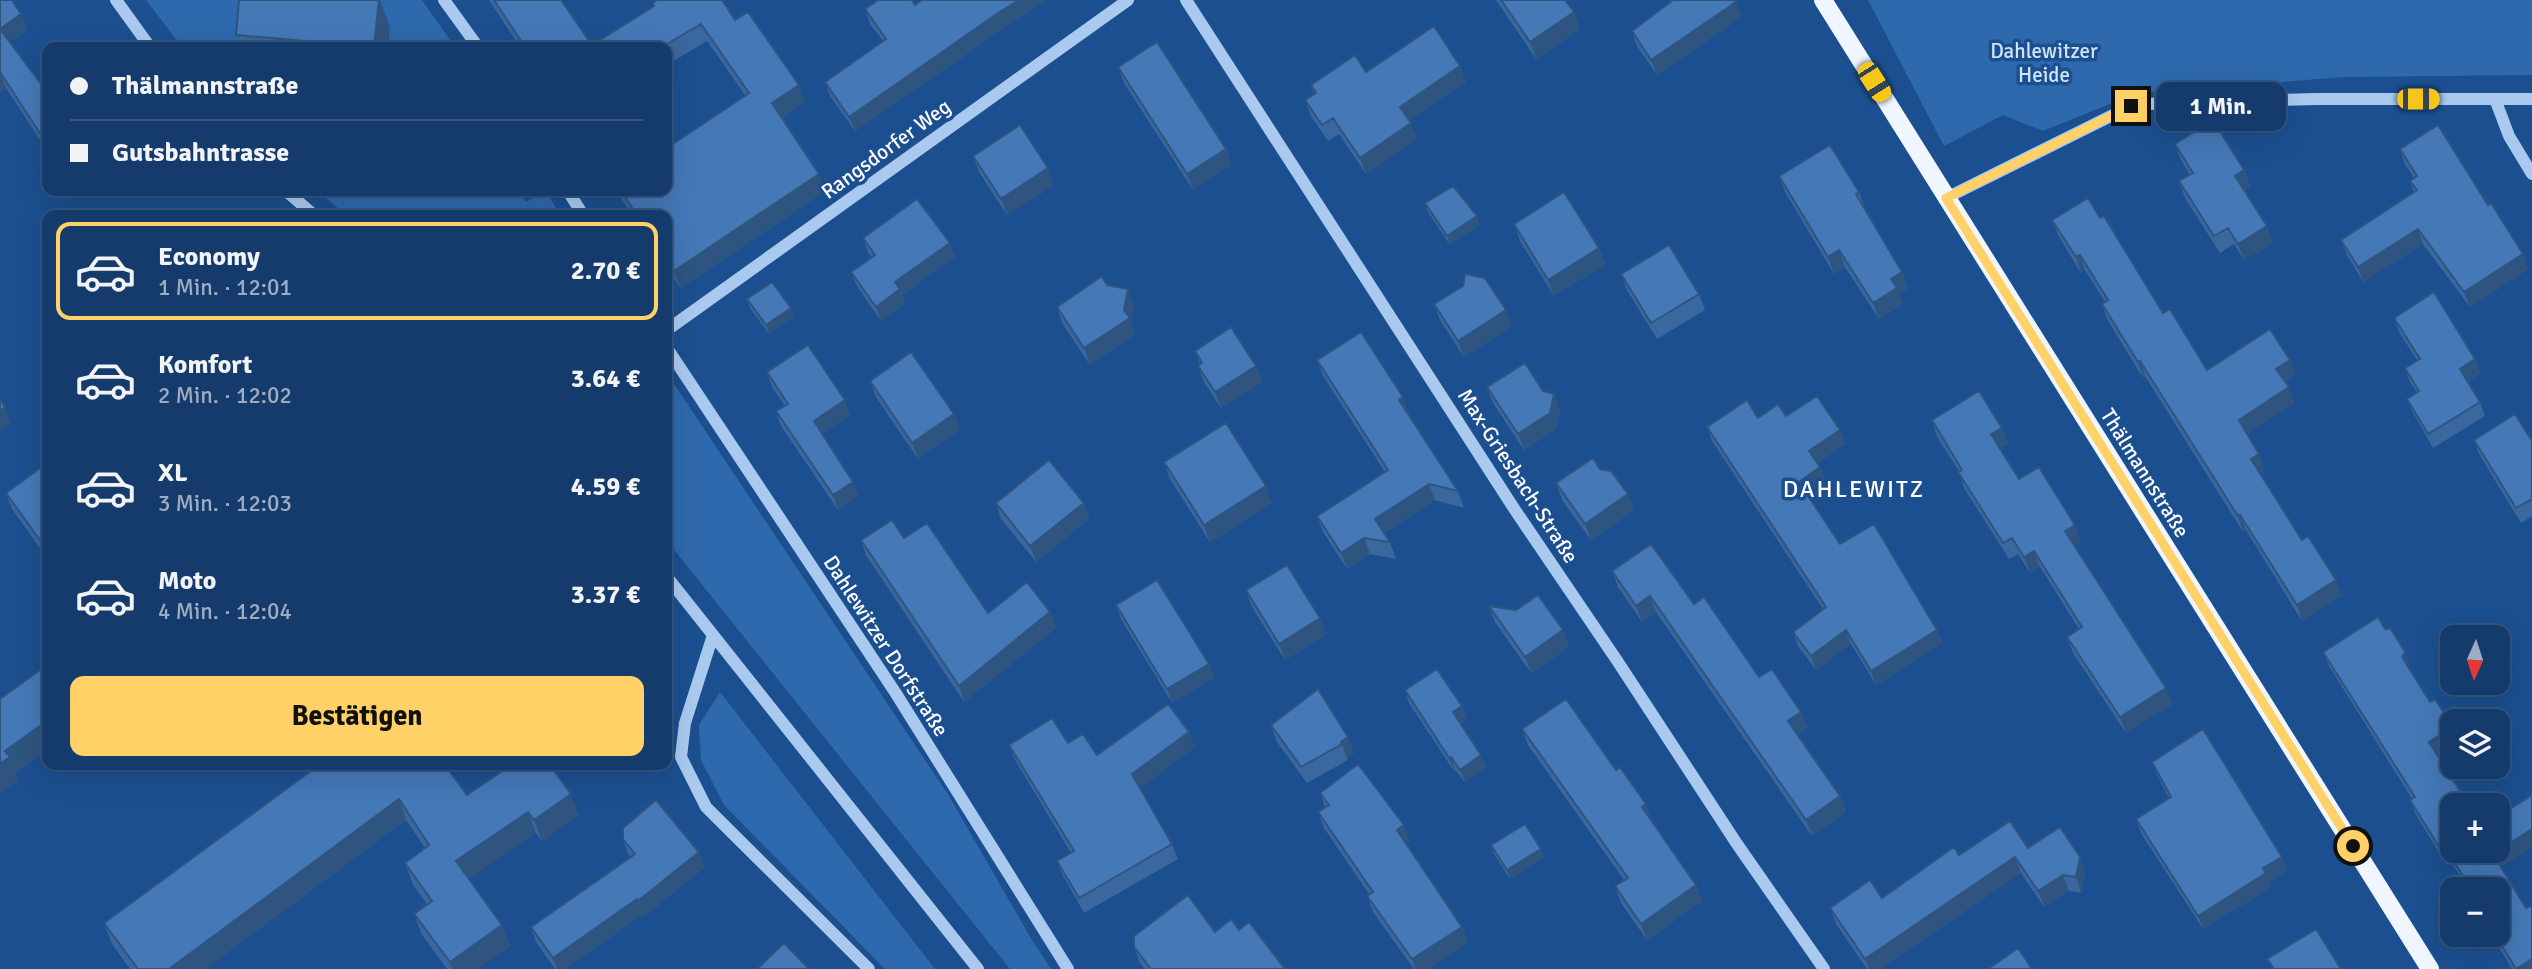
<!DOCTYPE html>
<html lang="de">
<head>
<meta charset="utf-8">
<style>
	:root { --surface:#143b6b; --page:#214673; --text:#f1f3f6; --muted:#9dadc1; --line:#33557e; --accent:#ffd166 }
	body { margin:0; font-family:Signika,sans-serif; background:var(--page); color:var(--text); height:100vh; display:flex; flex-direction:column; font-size:26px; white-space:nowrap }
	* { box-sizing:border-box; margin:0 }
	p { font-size:23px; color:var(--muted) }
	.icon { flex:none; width:38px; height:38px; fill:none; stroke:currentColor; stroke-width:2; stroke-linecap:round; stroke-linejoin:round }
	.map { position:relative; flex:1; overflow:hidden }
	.panel { position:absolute; left:42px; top:210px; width:630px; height:560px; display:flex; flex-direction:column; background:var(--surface); border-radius:14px; box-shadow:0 7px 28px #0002,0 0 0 2px var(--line) }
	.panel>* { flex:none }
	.banner { position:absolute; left:42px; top:42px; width:630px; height:154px; border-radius:14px; box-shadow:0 7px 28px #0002,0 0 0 2px var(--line); display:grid; align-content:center; height:154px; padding:0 28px; background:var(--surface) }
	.needle { width:46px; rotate:183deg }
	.controls { position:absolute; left:2440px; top:625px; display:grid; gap:14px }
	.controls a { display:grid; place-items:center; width:70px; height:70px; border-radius:14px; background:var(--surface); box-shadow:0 7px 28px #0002,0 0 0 2px var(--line); font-size:35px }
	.end { position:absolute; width:32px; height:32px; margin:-16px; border:9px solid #ffd166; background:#111; box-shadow:0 0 0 4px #111 }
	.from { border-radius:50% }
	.bubble { position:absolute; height:49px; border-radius:14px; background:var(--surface); box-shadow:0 7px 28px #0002,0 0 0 2px var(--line); font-size:23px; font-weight:700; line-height:49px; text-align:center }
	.car { position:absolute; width:21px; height:42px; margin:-21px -10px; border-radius:9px; box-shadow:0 0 5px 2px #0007; background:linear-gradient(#f5c518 24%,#345 0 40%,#f5c518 0 76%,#345 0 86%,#f5c518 0) }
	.banner b { display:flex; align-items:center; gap:24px; height:66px; font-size:26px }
	.banner b+b { border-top:2px solid var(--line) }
	.banner i { width:18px; height:18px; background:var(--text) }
	ul { padding:12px 0 0; list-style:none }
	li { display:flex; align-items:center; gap:21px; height:98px; margin:0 14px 10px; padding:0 14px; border:4px solid transparent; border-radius:14px }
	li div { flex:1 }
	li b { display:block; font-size:26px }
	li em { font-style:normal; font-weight:700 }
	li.selected { border-color:var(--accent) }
	li>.icon { width:63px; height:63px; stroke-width:1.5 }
	.primary-button { display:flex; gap:14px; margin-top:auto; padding:14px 28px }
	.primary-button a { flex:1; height:80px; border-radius:14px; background:var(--accent); color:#111; font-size:28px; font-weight:700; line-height:80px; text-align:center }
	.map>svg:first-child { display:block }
	.green { fill:#2e69ad }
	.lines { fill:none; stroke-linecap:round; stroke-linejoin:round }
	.minor { stroke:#a9c9ee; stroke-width:12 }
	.major { stroke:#f0f6ff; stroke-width:18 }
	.wall { fill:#3a679d }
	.shaded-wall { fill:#305480 }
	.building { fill:#4478b7; stroke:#305480; stroke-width:2 }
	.route { stroke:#ffd166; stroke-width:9 }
	.labels { text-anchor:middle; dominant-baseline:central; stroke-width:7; stroke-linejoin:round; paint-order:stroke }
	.park-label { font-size:21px; fill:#cfe3fa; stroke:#1b4f8f }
	.street-label { font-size:21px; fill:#fff; stroke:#1b4f8f }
	.quarter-label { font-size:24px; letter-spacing:2px; fill:#fff; stroke:#1b4f8f }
</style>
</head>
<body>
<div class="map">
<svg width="2532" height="969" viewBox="0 0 2532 969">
	<rect width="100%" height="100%" fill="#1b4f8f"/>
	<path class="green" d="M146 0H422L455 47H182Z
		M1868 0H2532V75L2345 77 2137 93 2043 131 2003 115 1944 146Z
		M318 191H519L526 202 546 191 560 215H346Z
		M667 378 672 381 949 796 1032 940 1051 969H1010L667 541Z
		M720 692 935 969H885L724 805 701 760 699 725Z"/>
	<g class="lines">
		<path class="minor" d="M116 0 150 47
			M444 0 478 47
			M1186 0 1515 510 1618 662 1737 844 1824 969
			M2495 99 2509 136 2532 174
			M286 191 314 215
			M568 191 583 215
			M1946 198 2131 106 2170 102 2317 99H2532
			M667 330 1128 0
			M667 348 895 692 1068 969
			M667 577 978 969
			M713 635 685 723 681 757 706 807 869 969"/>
		<path class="major" d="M1823 0 2430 969"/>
	</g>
	<path class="wall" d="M0 0 21 14 27 30 9 42 41 84 47 80V151L6 88 1 91 0 90Z
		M489 0H561L592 45 654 6 735 20 799 85 805 102 782 118 825 191 680 288 667 268V215H632L616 191H667L745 95 707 41 667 65V47H520Z
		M922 0H1047L1004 28 855 131 830 96 825 82 883 41 870 24 865 9 915 5Z
		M1496 0H1565L1580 29 1536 59Z
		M1671 0H1735L1741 17 1657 75 1637 46 1632 31 1672 1Z
		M390 27 388 47H240L236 35Z
		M1118 67 1226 149 1231 165 1193 190 1124 83Z
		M1366 72 1466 82 1409 121 1417 139 1366 174 1339 134 1328 141 1311 116 1305 100 1314 94 1311 85Z
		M2175 144 2244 170 2250 186 2244 190 2267 226 2273 243 2244 260 2234 244 2220 253 2185 198 2179 181 2190 175 2181 160Z
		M2400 149 2528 269 2470 307 2423 244 2363 282 2347 255 2341 240 2414 192 2410 181 2414 178 2405 164Z
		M973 156 1054 185 1007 215 979 172Z
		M1779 176 1859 192 1865 208 1902 272 1908 288 1899 294 1903 304 1879 319 1845 267 1834 274 1785 192Z
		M1425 203 1480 224 1450 245 1428 212Z
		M2100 218 2163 313 2207 370 2290 360 2295 375 2285 382 2289 387 2294 403 2247 434 2265 469 2260 473 2302 540 2342 595 2302 621 2246 530 2243 532 2145 376 2143 378 2107 319 2102 304 2105 302 2085 270 2081 273 2058 235 2052 220Z
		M1514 224 1599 248 1605 264 1554 296 1520 241Z
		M863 238 950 243 955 257 902 295 905 303 881 321 857 286 851 272 872 257 868 252Z
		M1621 274 1699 294 1705 310 1657 339 1627 290Z
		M1107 285 1134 305 1131 321 1135 334 1090 365 1062 323 1057 307Z
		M747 299 794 316 769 334 750 308Z
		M1434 304 1512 326 1464 357 1440 320Z
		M2394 318 2481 373 2468 381 2480 402 2485 416 2433 448 2413 413 2407 399 2417 392 2410 382 2405 368 2417 360 2399 332Z
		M1195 351 1256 366 1262 382 1221 408 1204 382 1198 366 1200 365Z
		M1317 360 1409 414 1458 491 1464 508 1435 500 1384 533 1390 542 1396 559 1370 554 1347 569 1323 532 1317 516 1385 472 1323 376Z
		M767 372 850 415 822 433 858 496 838 510 781 426 776 411 785 406 772 387Z
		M870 381 954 414 960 430 918 459 876 397Z
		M1487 387 1543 391 1560 410 1556 429 1524 450 1493 403Z
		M1786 416 1840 430 1845 444 1817 463 1820 467 1825 481 1807 494 1840 544 1937 630 1942 643 1876 685 1851 644 1816 670 1798 646 1793 632 1823 609 1712 441 1707 427 1758 418Z
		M1932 420 2002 428 2008 444 2000 448 2019 479 2081 541 2074 545 2172 704 2126 733 2073 653 2067 637 2079 629 2040 567 2030 573 2018 554 2009 559 1964 488 1959 471 1937 437Z
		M2474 440 2532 441V516L2521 523 2479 454Z
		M1164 462 1272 503 1210 542 1170 479Z
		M47 463V558L12 509 6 493Z
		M1600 469 1634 510 1591 540 1562 500 1556 483Z
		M996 503H1084L1089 519 1036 562 1001 519Z
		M904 538 988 613 1050 612 1056 628 964 702 866 555 861 540Z
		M1612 571 1694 604 1759 677 1801 712 1807 728 1798 734 1840 796 1846 812 1812 836 1656 612 1642 622 1618 587Z
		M1246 590 1320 618 1326 634 1285 660 1252 607Z
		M1116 605 1214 678 1172 703 1121 619Z
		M1489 606 1563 630 1569 647 1531 673 1495 622Z
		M2323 652 2410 667 2409 668 2437 755 2452 850 2532 795V847L2501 867 2532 969H2512L2491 934H2497V889H2468L2451 862 2446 864 2416 815 2410 800 2412 799 2329 666Z
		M1318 689 1354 753 1347 758 1348 760 1307 783 1277 742 1271 725Z
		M1405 690 1462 706 1467 719 1461 724 1481 755 1486 768 1465 782 1455 770 1454 771 1409 703Z
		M1522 729 1616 770 1646 804 1652 820 1696 885 1702 901 1647 940 1621 903 1615 886 1624 880 1528 745Z
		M1009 745 1097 755 1195 747 1140 788 1172 844 1178 859 1084 913 1063 876 1057 861 1071 853 1015 760Z
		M2152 762 2287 870 2269 882 2271 887 2203 929 2141 833 2136 819 2169 798 2157 775Z
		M447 767 467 795 579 815 542 841 536 833 468 879 502 925 510 946 477 969H447L422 935 414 914 427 904 413 885 405 863 425 848 406 820 205 969H130L112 944 104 923Z
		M1320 793 1410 841 1406 844 1462 927 1468 943 1428 969H1414L1373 912 1367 896 1369 894 1324 828 1318 812 1325 807Z
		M623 839 699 852 704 868 643 917 642 915 564 969H555L536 942 531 927 631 857 628 854Z
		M1491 845 1541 849 1544 857 1510 879 1494 854Z
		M2028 848 2085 872 2081 893 2069 891 2044 907 2021 873 1880 969H1867L1836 924 1830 908 1882 898 1959 855Z
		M1239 930 1285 969H1145L1140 963 1134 947 1215 932Z"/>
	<path class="shaded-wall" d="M379 0H380L390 27 388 47H374Z
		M1019 0H1047L1004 28 855 131 849 117 998 13Z
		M1736 2 1741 17 1657 75 1651 60Z
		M1574 12 1580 29 1536 59 1530 42Z
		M21 14 27 30 5 45 0 29Z
		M1460 66 1466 82 1406 123 1400 107Z
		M0 73 6 88 1 91 0 89Z
		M799 85 805 102 778 121 772 103Z
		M1411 123 1417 139 1366 174 1360 158Z
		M1226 149 1231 165 1193 190 1187 174Z
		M1048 168 1054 185 1007 215 1001 199Z
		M2244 170 2250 186 2241 192 2235 176Z
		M819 174 825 191 680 288 674 271Z
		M1477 216 1480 224 1450 245 1447 236Z
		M2267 226 2273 243 2244 260 2238 244Z
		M2418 229 2423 244 2363 282 2358 267Z
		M950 243 955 257 902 295 905 303 881 321 876 307 895 282Z
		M1599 248 1605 264 1554 296 1548 280Z
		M1839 250 1845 267 1834 274 1828 257Z
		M2523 254 2528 269 2470 307 2464 292Z
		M2080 255 2085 270 2081 273 2076 257Z
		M1902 272 1908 288 1899 294 1903 304 1879 319 1873 303 1891 279Z
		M1128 289 1134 305 1131 321 1135 334 1090 365 1084 348 1124 310Z
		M791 308 794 316 769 334 766 325Z
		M1506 310 1512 326 1464 357 1458 341Z
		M2475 359 2481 373 2465 383 2460 369Z
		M2290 360 2295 375 2282 384 2276 369Z
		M2140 361 2145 376 2143 378 2138 362Z
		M1256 366 1262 382 1221 408 1215 392Z
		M2289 387 2294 403 2244 436 2239 420Z
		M1554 394 1560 410 1556 429 1524 450 1518 434Z
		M1403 397 1409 414 1399 400Z
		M845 400 850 415 820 435 814 421Z
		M5 407 11 424 0 431V411Z
		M954 414 960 430 918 459 912 443Z
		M2002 428 2008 444 1997 450 1991 434Z
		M1840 430 1845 444 1814 465 1809 451Z
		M2259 454 2265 469 2257 475 2251 459Z
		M1820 467 1825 481 1804 495 1799 482Z
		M853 482 858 496 838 510 833 495Z
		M1429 484 1435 500 1381 535 1375 519Z
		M1266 486 1272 503 1210 542 1204 525Z
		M1628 494 1634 510 1591 540 1585 524Z
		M1084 503 1089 519 1036 562 1030 546Z
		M2240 515 2246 530 2243 532 2238 516Z
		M2075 525 2081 541 2071 547 2065 531Z
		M1364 538 1370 554 1347 569 1341 553Z
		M2034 551 2040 567 2030 573 2024 557Z
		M2336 580 2342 595 2302 621 2297 605Z
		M1650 596 1656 612 1642 622 1636 606Z
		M1050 612 1056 628 964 702 959 686Z
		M1320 618 1326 634 1285 660 1279 644Z
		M1563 630 1569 647 1531 673 1525 657Z
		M1846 630 1851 644 1816 670 1811 656Z
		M1937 630 1942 643 1876 685 1871 671Z
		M2405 652 2410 667 2408 671 2402 657Z
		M1209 664 1214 678 1172 703 1167 689Z
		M2166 688 2172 704 2126 733 2120 717Z
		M1462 706 1467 719 1458 725 1453 712Z
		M1801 712 1807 728 1794 737 1788 721Z
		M47 721V750L16 773 18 780 0 794V764L5 751Z
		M2452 727V745L2434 756 2429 742Z
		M1189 732 1195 747 1138 790 1132 774Z
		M1348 737 1354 753 1347 758 1341 742Z
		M1481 755 1486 768 1465 782 1460 770Z
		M1451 757 1455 770 1454 771 1449 758Z
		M571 794 579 815 542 841 534 820Z
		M1840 796 1846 812 1812 836 1806 820Z
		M399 799 406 820 205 969H169Z
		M1646 804 1652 820 1648 823 1642 807Z
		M528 812 536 833 463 883 456 861Z
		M1404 825 1410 841 1403 846 1397 830Z
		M2532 829V847L2498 869 2493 854Z
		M1541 849 1544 857 1510 879 1507 870Z
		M699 852 704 868 643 917 638 901Z
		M2015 857 2021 873 1880 969H1869L1865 959Z
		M2080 857 2085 872 2081 893 2076 877Z
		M2282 857 2287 870 2269 882 2271 887 2203 929 2198 916 2263 868Z
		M2063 875 2069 891 2044 907 2038 891Z
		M1696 885 1702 901 1647 940 1641 924Z
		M637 899 642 915 564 969H557L553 958Z
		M502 925 510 946 477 969H452L450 962Z
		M1462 927 1468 943 1428 969H1416L1412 959Z
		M2532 959V969H2516Z"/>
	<path class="building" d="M0 0H12L21 14 0 29Z
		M239 0H379L374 47 236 35Z
		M494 0H561L592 45 654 6 653 3 657 0H722L735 20 748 12 799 85 772 103 819 174 674 271 667 260V215H637L621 191H667V148L749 93 701 24 662 47H525Z
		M878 0H912L915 5 922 0H1019L998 13 849 117 825 82 886 39 865 9Z
		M1501 0H1565L1574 12 1530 42Z
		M1673 0H1735L1736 2 1651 60 1632 31Z
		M1434 26 1460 66 1400 107 1411 123 1360 158 1333 118 1322 125 1305 100 1316 93 1311 85 1355 55 1366 72Z
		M0 29 41 84 47 80V144L0 72Z
		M1157 42 1226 149 1187 174 1118 67Z
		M2213 120 2244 170 2235 176 2267 226 2238 244 2228 228 2214 236 2179 181 2193 173 2175 144Z
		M1020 125 1048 168 1001 199 973 156Z
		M2438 125 2488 205 2491 203 2523 254 2464 292 2418 229 2358 267 2341 240 2417 190 2410 181 2417 176 2400 149Z
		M1830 145 1859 192 1856 194 1902 272 1891 279 1897 288 1873 303 1839 250 1828 257 1779 176Z
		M1453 186 1477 216 1447 236 1425 203Z
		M1564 192 1599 248 1548 280 1514 224Z
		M2088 198 2100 218 2104 216 2163 313 2170 309 2207 370 2270 329 2290 360 2276 369 2289 387 2239 420 2259 454 2251 459 2302 540 2308 536 2336 580 2297 605 2240 515 2238 516 2140 361 2138 362 2102 304 2108 300 2080 255 2076 257 2052 220Z
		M917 199 950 243 895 282 900 289 876 307 851 272 875 255 863 238Z
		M1669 245 1699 294 1651 323 1621 274Z
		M1465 274 1485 278 1506 310 1458 341 1434 304 1463 286Z
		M1102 276 1107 285 1128 289 1124 310 1130 318 1084 348 1057 307Z
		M772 282 791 308 766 325 747 299Z
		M2434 292 2475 359 2460 369 2480 402 2428 434 2407 399 2419 391 2405 368 2420 359 2394 318Z
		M1231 327 1256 366 1215 392 1198 366 1202 363 1195 351Z
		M1361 332 1403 397 1399 400 1458 491 1429 484 1375 519 1390 542 1364 538 1341 553 1317 516 1388 470 1317 360Z
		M808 345 845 400 814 421 853 482 833 495 776 411 788 404 767 372Z
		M911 352 954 414 912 443 870 381Z
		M1525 363 1543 391 1554 394 1550 413 1518 434 1487 387Z
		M1979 391 2002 428 1991 434 2019 479 2039 467 2075 525 2065 531 2166 688 2120 717 2067 637 2082 627 2034 551 2024 557 2012 538 2003 543 1958 472 1962 470 1932 420Z
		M1817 396 1840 430 1809 451 1820 467 1799 482 1840 544 1874 524 1937 630 1871 671 1846 630 1811 656 1793 632 1826 607 1707 427 1747 400 1758 418 1778 404 1786 416Z
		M0 399 5 407 0 411Z
		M2515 414 2532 441V499L2516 508 2474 440Z
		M1226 423 1266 486 1204 525 1164 462Z
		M1593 458 1600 469 1611 471 1628 494 1585 524 1556 483Z
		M1049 460 1084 503 1030 546 996 503Z
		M47 463V550L6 493Z
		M892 520 904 538 927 523 988 613 1027 582 1050 612 959 686 861 540Z
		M1651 544 1694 604 1704 597 1759 677 1772 669 1801 712 1788 721 1840 796 1806 820 1650 596 1636 606 1612 571Z
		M1287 565 1320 618 1279 644 1246 590Z
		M1157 580 1209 664 1167 689 1116 605Z
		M1538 595 1563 630 1525 657 1489 606 1516 610Z
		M2378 617 2385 629H2391L2405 652 2402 657 2430 702 2435 699 2452 725V727L2429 742 2467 802 2476 797 2481 805H2452V850H2497V817L2532 795V829L2493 854 2526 908 2532 905V959L2516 969 2495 934H2497V889H2471L2445 847 2441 850 2410 800 2415 797 2323 652Z
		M47 665V721L5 751 10 757 0 764V699Z
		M1437 669 1462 706 1453 712 1481 755 1460 770 1451 757 1449 758 1405 690Z
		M1318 689 1348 737 1341 742 1342 744 1301 767 1271 725Z
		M1566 699 1616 770 1620 767 1646 804 1642 807 1696 885 1641 924 1615 886 1628 878 1522 729Z
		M1168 704 1189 732 1132 774 1172 844 1079 898 1057 861 1074 851 1009 745 1052 718 1068 743 1083 734 1097 755Z
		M2203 729 2282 857 2263 868 2266 873 2198 916 2136 819 2171 797 2152 762Z
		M1358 764 1404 825 1397 830 1462 927 1412 959 1367 896 1373 892 1318 812 1329 805 1320 793Z
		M319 765H445L467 795 511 765H550L571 794 534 820 528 812 456 861 502 925 450 962 414 914 432 901 405 863 429 845 399 799 169 969H138L104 923Z
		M656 800 699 852 638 901 637 899 553 958 531 927 635 854 623 839V828Z
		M2010 821 2028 848 2060 827 2080 857 2076 877 2063 875 2038 891 2015 857 1865 959 1830 908 1870 880 1882 898 1954 847 1959 855Z
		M1525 824 1541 849 1507 870 1491 845Z
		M1188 895 1215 932 1231 919 1239 930 1249 922 1285 969H1151L1134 947V936Z
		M2316 929 2341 969H2274L2267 959Z
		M784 943 809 969H757Z
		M2018 948 2032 969H1988Z"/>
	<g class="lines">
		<path class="route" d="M2131 106 1946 198 2353 846"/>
	</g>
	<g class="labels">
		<g class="park-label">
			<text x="2044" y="51">Dahlewitzer<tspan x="2044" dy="24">Heide</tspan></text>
		</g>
		<g class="street-label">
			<text transform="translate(886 149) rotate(-36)">Rangsdorfer Weg</text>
			<text transform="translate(2145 473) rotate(58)">Thälmannstraße</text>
			<text transform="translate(1518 476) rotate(57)">Max-Griesbach-Straße</text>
			<text transform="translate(886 646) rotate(57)">Dahlewitzer Dorfstraße</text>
		</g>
		<g class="quarter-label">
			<text x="1854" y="489">DAHLEWITZ</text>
		</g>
	</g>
</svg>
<div class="controls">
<a><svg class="needle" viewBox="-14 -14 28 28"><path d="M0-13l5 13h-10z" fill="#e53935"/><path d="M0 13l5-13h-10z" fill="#9dadc1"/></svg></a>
<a><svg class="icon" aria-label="layers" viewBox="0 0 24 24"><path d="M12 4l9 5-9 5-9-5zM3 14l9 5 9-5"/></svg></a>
<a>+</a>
<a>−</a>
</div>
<i class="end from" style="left:2353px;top:846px"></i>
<i class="end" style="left:2131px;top:106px"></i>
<div class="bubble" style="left:2156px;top:82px;width:130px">1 Min.</div>
<i class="car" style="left:1874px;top:82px;rotate:148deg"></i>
<i class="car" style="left:2418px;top:99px;rotate:90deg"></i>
<div class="banner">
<b><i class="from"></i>Thälmannstraße</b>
<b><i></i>Gutsbahntrasse</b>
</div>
<section class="panel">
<ul>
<li class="selected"><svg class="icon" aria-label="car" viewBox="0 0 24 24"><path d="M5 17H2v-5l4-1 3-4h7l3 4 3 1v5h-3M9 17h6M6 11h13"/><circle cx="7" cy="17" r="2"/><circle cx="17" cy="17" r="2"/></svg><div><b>Economy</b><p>1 Min. · 12:01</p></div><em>2.70 €</em></li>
<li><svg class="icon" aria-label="car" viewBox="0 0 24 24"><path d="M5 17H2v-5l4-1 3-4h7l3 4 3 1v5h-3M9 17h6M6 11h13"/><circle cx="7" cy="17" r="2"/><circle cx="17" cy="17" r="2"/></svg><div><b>Komfort</b><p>2 Min. · 12:02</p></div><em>3.64 €</em></li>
<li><svg class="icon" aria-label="car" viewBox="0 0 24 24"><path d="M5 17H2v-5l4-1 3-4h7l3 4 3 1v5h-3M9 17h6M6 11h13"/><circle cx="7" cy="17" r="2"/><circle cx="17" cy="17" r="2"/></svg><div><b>XL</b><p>3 Min. · 12:03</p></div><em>4.59 €</em></li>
<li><svg class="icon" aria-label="car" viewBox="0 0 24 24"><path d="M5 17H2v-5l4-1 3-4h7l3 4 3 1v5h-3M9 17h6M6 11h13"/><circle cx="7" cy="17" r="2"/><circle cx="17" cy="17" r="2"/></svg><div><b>Moto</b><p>4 Min. · 12:04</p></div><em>3.37 €</em></li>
</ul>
<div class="primary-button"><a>Bestätigen</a></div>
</section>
</div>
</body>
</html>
